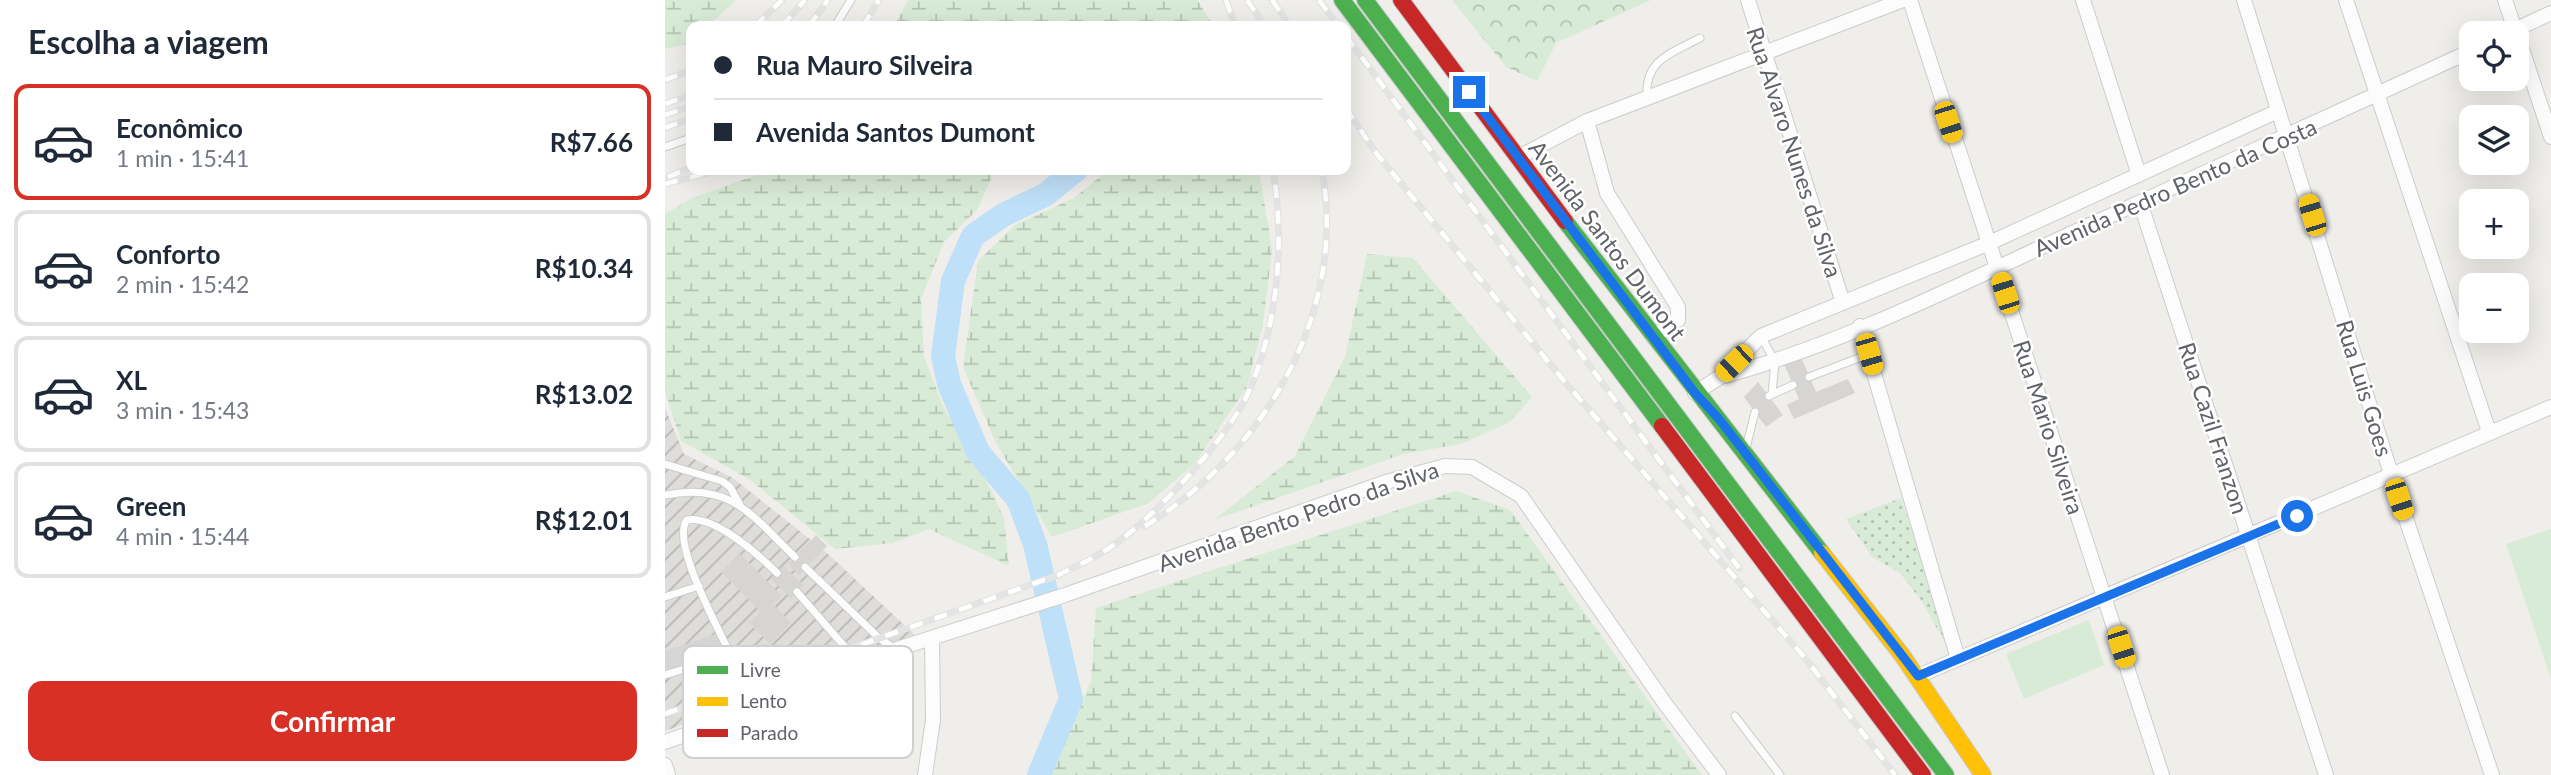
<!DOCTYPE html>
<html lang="pt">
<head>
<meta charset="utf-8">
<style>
	:root { --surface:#fff; --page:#f2f2f3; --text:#1f2937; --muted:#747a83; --line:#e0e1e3; --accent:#d93025 }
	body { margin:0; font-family:Lato,sans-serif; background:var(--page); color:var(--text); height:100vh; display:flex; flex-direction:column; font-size:26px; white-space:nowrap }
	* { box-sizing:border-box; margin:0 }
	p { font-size:23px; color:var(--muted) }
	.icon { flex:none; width:38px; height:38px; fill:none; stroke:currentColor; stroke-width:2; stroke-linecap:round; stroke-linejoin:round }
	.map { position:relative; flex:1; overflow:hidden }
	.sheet { display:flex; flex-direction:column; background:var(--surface); width:665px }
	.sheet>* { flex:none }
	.guide { position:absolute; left:21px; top:21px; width:665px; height:154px; border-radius:14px; box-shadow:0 7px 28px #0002; display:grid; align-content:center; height:154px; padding:0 28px; background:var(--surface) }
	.tools { position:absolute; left:1794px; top:21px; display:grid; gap:14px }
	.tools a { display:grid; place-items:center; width:70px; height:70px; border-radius:14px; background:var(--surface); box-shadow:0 7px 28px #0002; font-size:35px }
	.end { position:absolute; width:32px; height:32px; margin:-16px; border:9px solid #1a73e8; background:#fff; box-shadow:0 0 0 4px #fff }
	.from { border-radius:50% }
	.car { position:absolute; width:21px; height:42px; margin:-21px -10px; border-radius:9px; box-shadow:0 0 5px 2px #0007; background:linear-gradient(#f5c518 24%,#345 0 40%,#f5c518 0 76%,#345 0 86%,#f5c518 0) }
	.guide b { display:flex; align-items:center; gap:24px; height:66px; font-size:26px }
	.guide b+b { border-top:2px solid var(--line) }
	.guide i { width:18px; height:18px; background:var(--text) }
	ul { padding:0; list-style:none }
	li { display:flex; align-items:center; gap:21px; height:116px; margin:0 14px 10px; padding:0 14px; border:4px solid var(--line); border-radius:14px }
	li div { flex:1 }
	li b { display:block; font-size:26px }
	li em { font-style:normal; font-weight:700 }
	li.on { border-color:var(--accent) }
	li>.icon { width:63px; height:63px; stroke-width:1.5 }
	h2 { padding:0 28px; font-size:32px; line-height:84px }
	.primary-button { display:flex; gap:14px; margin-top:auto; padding:14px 28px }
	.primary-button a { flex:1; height:80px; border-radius:14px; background:var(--accent); color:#fff; font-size:28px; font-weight:700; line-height:80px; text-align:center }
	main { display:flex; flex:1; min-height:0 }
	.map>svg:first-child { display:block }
	.industrial { fill:url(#industrial-furrows) }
	.forest { fill:url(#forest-crowns) }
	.wetland { fill:url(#wetland-marsh) }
	.park { fill:url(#park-dots) }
	.pitch { fill:#d8ebd6 }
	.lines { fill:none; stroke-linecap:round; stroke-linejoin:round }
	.river { stroke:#bfe0f9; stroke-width:24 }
	.building { fill:#d6d5d3 }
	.lane-casing { stroke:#cbcccc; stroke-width:9 }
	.street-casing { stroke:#cbcccc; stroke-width:16 }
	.fast-casing { stroke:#cacacb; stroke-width:18 }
	.slow-casing { stroke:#cacacb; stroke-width:18 }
	.jam-casing { stroke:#cacacb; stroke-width:18 }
	.lane { stroke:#fdfcfc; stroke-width:7 }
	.street { stroke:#fdfcfc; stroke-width:14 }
	.fast { stroke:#4caf50; stroke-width:16 }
	.slow { stroke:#ffc107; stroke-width:16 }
	.jam { stroke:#c62828; stroke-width:16 }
	.rail-casing { stroke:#e4e4e4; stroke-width:7 }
	.rail { stroke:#fff; stroke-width:4.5; stroke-dasharray:13; stroke-linecap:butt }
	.route { stroke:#1a73e8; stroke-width:9 }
	.labels { text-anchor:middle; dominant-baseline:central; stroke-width:5; stroke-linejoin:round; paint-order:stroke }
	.street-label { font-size:23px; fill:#5f6368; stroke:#fff }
	.key { fill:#fff; stroke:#cfd0d2; stroke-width:2 }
	.key-label { font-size:19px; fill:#5f6368 }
</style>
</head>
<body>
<main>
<section class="sheet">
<h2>Escolha a viagem</h2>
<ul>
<li class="on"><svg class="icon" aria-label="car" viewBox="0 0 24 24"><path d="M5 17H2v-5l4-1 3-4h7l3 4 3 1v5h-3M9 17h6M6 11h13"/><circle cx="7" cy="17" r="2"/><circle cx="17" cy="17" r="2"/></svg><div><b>Econômico</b><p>1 min · 15:41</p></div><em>R$7.66</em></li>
<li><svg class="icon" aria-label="car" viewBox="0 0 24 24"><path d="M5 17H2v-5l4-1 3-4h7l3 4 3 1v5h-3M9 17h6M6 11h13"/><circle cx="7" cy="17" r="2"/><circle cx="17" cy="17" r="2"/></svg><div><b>Conforto</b><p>2 min · 15:42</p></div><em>R$10.34</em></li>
<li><svg class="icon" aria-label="car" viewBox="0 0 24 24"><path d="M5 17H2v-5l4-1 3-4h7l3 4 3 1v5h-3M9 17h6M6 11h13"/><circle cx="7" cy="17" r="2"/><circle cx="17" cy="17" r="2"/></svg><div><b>XL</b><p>3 min · 15:43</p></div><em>R$13.02</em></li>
<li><svg class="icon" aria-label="car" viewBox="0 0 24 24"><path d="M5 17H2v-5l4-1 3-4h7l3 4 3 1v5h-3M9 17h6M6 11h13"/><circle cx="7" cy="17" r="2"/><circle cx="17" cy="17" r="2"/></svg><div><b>Green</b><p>4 min · 15:44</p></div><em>R$12.01</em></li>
</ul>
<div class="primary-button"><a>Confirmar</a></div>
</section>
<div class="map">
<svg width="1886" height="775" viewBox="0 0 1886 775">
	<defs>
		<pattern id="industrial-furrows" width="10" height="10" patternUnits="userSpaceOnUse" patternTransform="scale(1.75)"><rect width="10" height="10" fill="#dfddda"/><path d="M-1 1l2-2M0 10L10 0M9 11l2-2" fill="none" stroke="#b8b7b5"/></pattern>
		<pattern id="forest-crowns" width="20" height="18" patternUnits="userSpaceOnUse" patternTransform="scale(1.75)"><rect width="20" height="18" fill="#d8ebd6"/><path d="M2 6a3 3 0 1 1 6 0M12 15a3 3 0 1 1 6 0" fill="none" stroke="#b2c2b1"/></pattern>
		<pattern id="wetland-marsh" width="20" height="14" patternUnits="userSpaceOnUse" patternTransform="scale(1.75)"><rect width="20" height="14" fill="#d8ebd6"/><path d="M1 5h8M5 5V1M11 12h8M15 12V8" fill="none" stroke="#b2c2b1"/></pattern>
		<pattern id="park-dots" width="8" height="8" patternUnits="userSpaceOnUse" patternTransform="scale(1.75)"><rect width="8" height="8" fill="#d8ebd6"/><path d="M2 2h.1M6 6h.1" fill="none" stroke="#b2c2b1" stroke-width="1.8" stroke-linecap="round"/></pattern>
	</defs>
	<rect width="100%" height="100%" fill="#efeeea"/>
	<path class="industrial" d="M0 408 19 454 68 478 161 552 250 635 235 650 84 693 78 703 0 731Z"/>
	<path class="forest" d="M787 0H986L891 43 872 81 841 67Z"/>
	<path class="wetland" d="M0 0H71L43 26H26L24 44 0 49Z
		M243 0H532L549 26H403L395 21 393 26H229Z
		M106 170H330L312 210 279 242 256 299 259 357 278 406 321 480 339 518 344 566 264 529 228 543 170 549 84 479 16 441 0 391V214L27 198Z
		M443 170H594L607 250 598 324 582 387 530 463 484 503 387 537 331 443 298 367 313 261 350 225 409 198Z
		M702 254 748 258 867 397 845 422 796 444 738 454 549 520 630 456 680 357Z
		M791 491 845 510 1037 775H387L426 680 431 608Z"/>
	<path class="park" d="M1236 498 1283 639 1279 641 1256 600 1235 573 1207 557 1181 519Z"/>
	<path class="pitch" d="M1886 529V679L1841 544Z
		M1424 620 1439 665 1359 699 1341 654Z"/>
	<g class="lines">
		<path class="river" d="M374 775 406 699 370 544 353 499 313 452 284 384 278 356 288 281 308 236 338 215 380 195 411 170"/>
	</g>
	<path class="building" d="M1136 357 1151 392 1183 379 1190 393 1129 419 1122 405 1134 399 1119 364Z
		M1093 382 1118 415 1101 427 1079 397Z
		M151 535 162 546 134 575 123 564Z
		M75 554 117 596 108 604 126 623 105 644 84 623 96 612 56 572Z
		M118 566 139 585 126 598 106 579Z
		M53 633 60 653 0 674V651Z"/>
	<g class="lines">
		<g class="lane-casing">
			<path id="lane" d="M170 26 186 0
				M982 98C979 60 1005 54 1035 38
				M0 147 26 138
				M1096 336 1110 362 1107 394
				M1144 377 1204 354
				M1104 396 1128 385
				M1081 448 1090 412
				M0 464 57 481 65 487 75 505
				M0 495C67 482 86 515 130 557
				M140 567 214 638 230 649
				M132 592 193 662
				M0 597 34 586
				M0 675 63 656 64 652C53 627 5 541 22 520 49 515 93 554 112 573
				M1070 716 1115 775"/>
		</g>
		<g class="street-casing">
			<path id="street" d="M1083 0 1178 303
				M1245 0 1497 775
				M1418 0 1474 175
				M1579 0 1726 474 1827 775
				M1681 0 1824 432
				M1840 0 1851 33
				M1843 33 1886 13
				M1852 34 1886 137
				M922 121 942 193 1013 307V320L988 337
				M852 158 922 121 1238 0
				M1475 202 1661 775
				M1195 326 1293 659
				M1055 377C1171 346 1283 290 1392 240 1530 177 1668 115 1806 51
				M1030 393 1055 377 1096 336 1322 244 1613 111
				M1253 676 1886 407
				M0 742 77 715 120 685 400 595 721 482 780 466 807 467 856 496 1001 705 1054 775
				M0 765 3 775
				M260 775 268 720 267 639"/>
		</g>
		<g class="fast-casing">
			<path id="fast" d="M677 0 997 426
				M700 0 1281 775
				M900 221 1157 553"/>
		</g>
		<g class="slow-casing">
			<path id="slow" d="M1157 553 1237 655 1318 775"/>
		</g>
		<g class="jam-casing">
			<path id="jam" d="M736 0 900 221
				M997 426 1258 775"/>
		</g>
		<use href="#lane" class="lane"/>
		<use href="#street" class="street"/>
		<use href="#fast" class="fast"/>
		<use href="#slow" class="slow"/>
		<use href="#jam" class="jam"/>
		<g class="rail-casing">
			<path id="rail" d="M561 0 570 26
				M582 0 600 26
				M607 0 625 26
				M654 0 673 26
				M90 26 117 0
				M117 26 140 0
				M144 26 163 0
				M198 26 214 0
				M681 36 1074 568
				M0 80 26 70
				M0 104 26 95
				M681 108 711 153 900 382 1140 658 1230 775
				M0 115 26 106
				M0 128 26 118
				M3 177 26 167
				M0 184 53 170
				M480 526C599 453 683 312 657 170
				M0 714 393 575C409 567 426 560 441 550 485 523 565 437 585 389 613 323 620 241 608 170"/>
		</g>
		<use href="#rail" class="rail"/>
	</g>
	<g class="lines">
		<path class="route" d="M804 92 1030 393 1054 419 1253 676 1632 516"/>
	</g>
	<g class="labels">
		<g class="street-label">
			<text transform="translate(1130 152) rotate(72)">Rua Alvaro Nunes da Silva</text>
			<text transform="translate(1510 187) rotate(-24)">Avenida Pedro Bento da Costa</text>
			<text transform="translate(943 240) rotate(53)">Avenida Santos Dumont</text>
			<text transform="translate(1700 388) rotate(73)">Rua Luis Goes</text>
			<text transform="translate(1384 427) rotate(72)">Rua Mario Silveira</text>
			<text transform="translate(1549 428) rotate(72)">Rua Cazil Franzon</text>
			<text transform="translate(633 516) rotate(-19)">Avenida Bento Pedro da Silva</text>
		</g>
	</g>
	<rect x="18" y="646" width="230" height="112" rx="10" class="key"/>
	<rect x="32" y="666" width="31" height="8" fill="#4caf50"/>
	<rect x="32" y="697" width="31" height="9" fill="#ffc107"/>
	<rect x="32" y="729" width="31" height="8" fill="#c62828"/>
	<g class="key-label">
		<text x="75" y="677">Livre</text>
		<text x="75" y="708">Lento</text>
		<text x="75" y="740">Parado</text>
	</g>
</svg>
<div class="tools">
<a><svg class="icon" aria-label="locate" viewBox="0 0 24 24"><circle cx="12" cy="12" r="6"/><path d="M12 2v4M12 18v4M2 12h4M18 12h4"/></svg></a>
<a><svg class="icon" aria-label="layers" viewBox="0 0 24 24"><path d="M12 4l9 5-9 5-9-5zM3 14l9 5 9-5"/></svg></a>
<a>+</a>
<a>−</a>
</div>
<i class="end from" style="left:1632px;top:516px"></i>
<i class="end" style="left:804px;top:92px"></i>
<i class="car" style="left:1283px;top:122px;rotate:162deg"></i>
<i class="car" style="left:1647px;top:215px;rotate:343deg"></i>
<i class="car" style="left:1340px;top:293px;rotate:342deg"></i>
<i class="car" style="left:1204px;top:354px;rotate:164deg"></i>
<i class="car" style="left:1069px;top:363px;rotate:226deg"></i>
<i class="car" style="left:1734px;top:499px;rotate:162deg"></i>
<i class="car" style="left:1456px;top:647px;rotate:162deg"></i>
<div class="guide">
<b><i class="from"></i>Rua Mauro Silveira</b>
<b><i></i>Avenida Santos Dumont</b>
</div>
</div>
</main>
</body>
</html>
